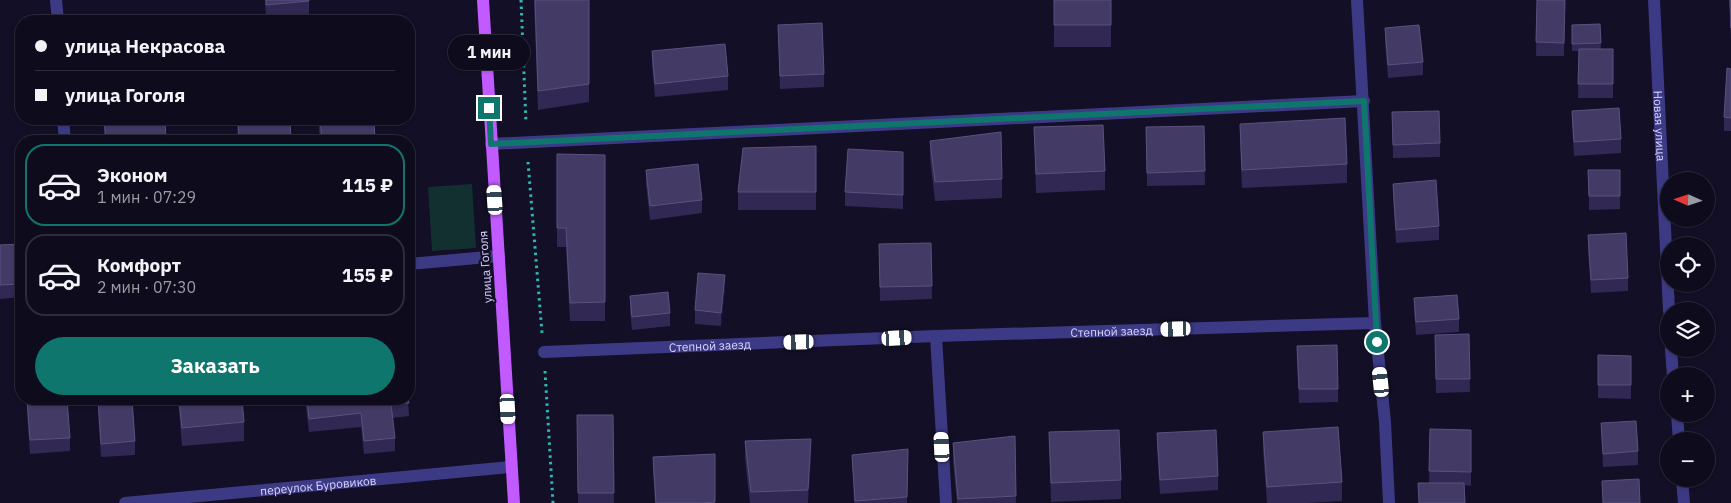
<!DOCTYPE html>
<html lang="ru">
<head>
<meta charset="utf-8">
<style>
	:root { --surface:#0e0b1c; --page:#1c1929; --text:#f1f3f6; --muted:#9b9ba3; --line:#2e2b3b; --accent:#0f766e }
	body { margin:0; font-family:"IBM Plex Sans",sans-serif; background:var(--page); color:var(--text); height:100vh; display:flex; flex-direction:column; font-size:19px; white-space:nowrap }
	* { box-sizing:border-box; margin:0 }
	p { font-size:16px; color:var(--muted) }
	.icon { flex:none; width:28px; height:28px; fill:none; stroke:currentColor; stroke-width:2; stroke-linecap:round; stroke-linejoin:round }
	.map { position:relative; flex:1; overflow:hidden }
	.panel { position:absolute; left:15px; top:135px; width:400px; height:270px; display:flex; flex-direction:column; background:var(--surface); border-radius:20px; box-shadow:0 1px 4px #0004,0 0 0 1px var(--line) }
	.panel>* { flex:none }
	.top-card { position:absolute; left:15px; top:15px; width:400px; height:110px; border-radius:20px; box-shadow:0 1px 4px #0004,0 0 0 1px var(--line); display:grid; align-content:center; height:110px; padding:0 20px; background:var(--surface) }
	.needle { width:32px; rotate:273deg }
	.tools { position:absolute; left:1660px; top:172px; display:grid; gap:10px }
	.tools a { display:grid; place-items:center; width:55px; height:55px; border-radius:50%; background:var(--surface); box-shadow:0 1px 4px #0004,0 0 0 1px var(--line); font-size:25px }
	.end { position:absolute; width:22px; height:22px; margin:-11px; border:6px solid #0f766e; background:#fff; box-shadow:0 0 0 2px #fff }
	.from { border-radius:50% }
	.bubble { position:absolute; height:35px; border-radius:18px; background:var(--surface); box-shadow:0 1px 4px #0004,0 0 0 1px var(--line); font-size:16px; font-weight:700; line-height:35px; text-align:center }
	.car { position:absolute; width:15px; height:30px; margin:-15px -8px; border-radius:6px; box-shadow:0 0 4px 1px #0007; background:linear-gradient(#fff 24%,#345 0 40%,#fff 0 76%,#345 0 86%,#fff 0) }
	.top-card b { display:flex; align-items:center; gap:18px; height:48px; font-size:19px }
	.top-card b+b { border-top:1px solid var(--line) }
	.top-card i { width:12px; height:12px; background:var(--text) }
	ul { padding:9px 0 0; list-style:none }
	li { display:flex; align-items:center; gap:15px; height:82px; margin:0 10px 8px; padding:0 10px; border:2px solid var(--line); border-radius:20px }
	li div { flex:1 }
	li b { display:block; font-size:19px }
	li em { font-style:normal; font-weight:700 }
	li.active { border-color:var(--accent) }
	li>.icon { width:45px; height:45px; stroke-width:1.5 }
	.button { display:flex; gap:10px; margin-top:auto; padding:10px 20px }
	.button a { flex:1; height:58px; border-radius:30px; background:var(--accent); color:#fff; font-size:20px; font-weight:700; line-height:58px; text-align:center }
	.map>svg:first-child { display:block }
	.green { fill:#12302f }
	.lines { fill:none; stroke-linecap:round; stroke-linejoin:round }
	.path { stroke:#2fb8b0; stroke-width:3; stroke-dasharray:2.5 4; stroke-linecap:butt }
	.minor { stroke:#3d3a85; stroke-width:12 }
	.major { stroke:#c25bff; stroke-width:12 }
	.wall { fill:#312854 }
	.shaded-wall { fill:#1d163a }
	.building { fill:#433a66; stroke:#5a527e }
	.route { stroke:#0f766e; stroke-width:6 }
	.labels { text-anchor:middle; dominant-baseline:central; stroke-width:4.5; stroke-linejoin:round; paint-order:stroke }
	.street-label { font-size:12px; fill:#d9d4ff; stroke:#130f26 }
</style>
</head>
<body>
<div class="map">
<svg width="1731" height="503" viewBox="0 0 1731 503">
	<rect width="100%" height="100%" fill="#130f26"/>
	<path class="green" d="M472 184 476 248 432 251 428 187Z"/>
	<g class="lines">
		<path class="path" d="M521 0 526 123
			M528 162 542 333
			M545 371 553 503"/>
		<g class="minor">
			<path d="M56 0 58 21"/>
			<path d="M1357 0 1375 323 1385 422 1389 503"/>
			<path id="s1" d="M1654 0 1669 311"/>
			<path d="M63 119 65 141"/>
			<path d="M491 144 1364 101"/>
			<path d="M409 264 499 256"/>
			<path d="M936 336 946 503"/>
			<path d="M1671 349 1673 376"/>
			<path id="s2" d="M544 352 936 336 1375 323"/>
			<path d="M1677 414 1679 441"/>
			<path d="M1682 479 1684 503"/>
			<path id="s3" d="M125 503 511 467"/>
		</g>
		<path class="major" d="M483 0 514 503"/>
	</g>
	<path class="wall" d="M265 0H309V15L266 19Z
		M534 0H589V102L538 110Z
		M1054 0H1111V47H1054Z
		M1537 0H1565L1564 56H1536Z
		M1729 0H1731V41Z
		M1600 24 1601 49H1613V98H1578L1579 51H1572V25Z
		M778 25 824 74V87L780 89Z
		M1385 28 1423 62V75L1388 78 1385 42Z
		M652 51 728 76V90L655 97 652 65Z
		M1731 69V131H1724V117Z
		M1572 111 1621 139V153L1574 156 1572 125Z
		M1392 112 1440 143V157L1393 158Z
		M103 119H165L166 141H105Z
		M237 119H290L291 141H238Z
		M318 119H374L375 141H320Z
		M1240 124 1347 164V183L1242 188 1240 142Z
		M1204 126 1205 185 1147 186 1146 127Z
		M1034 127 1105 171V190L1036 193Z
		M930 141 1002 179V198L935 201 930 159Z
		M816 146V210H738V192Z
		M903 152V209L845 206V192Z
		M557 154 605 155V321H570L566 247H557Z
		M646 170 702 200V213L650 220 646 184Z
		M1588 170H1620V209L1589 210Z
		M1393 184 1439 226V240L1396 243 1393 197Z
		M1588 235 1628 278V291L1591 293 1588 249Z
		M931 243 932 299 880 301 879 244Z
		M21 244V297L0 299V245Z
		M725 288 721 326 695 324V310Z
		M630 296 670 313V326L632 330 630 310Z
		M1414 298 1459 319V332L1416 335 1414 311Z
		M21 315V351L19 329V316Z
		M1469 334 1470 392 1436 393 1435 349Z
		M1598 355 1631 356V399L1598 398Z
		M1297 359 1338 389V402L1299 403Z
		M27 399 70 438V451L30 454 27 411Z
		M98 399 135 441V455L101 457 98 412Z
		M178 399H242L244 422V441L182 446Z
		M305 399H408L409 416 392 418 395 438V451L364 454 361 427 309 432Z
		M577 415H613L614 503H578Z
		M1601 423 1638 451V465L1603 467Z
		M1430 429 1471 430V486L1464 485 1465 503H1419L1418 483H1429Z
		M1049 432 1121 480V499L1051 502Z
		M1263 432 1342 482V501L1309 503H1267L1263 450Z
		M1157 433 1218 476V490L1160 494 1157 447Z
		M1015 436 1016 503H957L953 461V443Z
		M745 441 811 458 808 503H750L745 459Z
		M908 449 907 503H854L852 455Z
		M715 454V503H655L653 471V457Z"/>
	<path class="shaded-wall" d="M725 275V288L721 326V313Z
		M811 439V458L808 503V490Z"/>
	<path class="building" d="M266 0H309V1L266 5Z
		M535 0H589V84L538 91Z
		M1054 0H1111V25H1054Z
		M1537 0H1565L1564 43 1536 42Z
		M1730 0H1731V28Z
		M822 23 824 74 780 76 778 25Z
		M1600 24 1601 43 1572 44V25Z
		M1419 25 1423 62 1388 65 1385 28Z
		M725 44 728 76 655 84 652 51Z
		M1579 49H1613V84H1578Z
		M1727 68 1731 69V118L1724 117Z
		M1619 108 1621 139 1574 142 1572 111Z
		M1439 111 1440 143 1393 145 1392 112Z
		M1345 118 1347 164 1242 170 1240 124Z
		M104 119H165L166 141H106Z
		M238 119H290L291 141H239Z
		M320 119H374L375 141H322Z
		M1103 125 1105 171 1036 174 1034 127Z
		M1204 126 1205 171 1147 173 1146 127Z
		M1001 132 1002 179 935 182 930 141Z
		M816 146V192H738L743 148Z
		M848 149 903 152V195L845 192Z
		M557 154 605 155V302L570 303 566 228H557Z
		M698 164 702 200 650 206 646 170Z
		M1588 170H1620V196H1589Z
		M1436 180 1439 226 1396 230 1393 184Z
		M1626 233 1628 278 1591 280 1588 235Z
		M931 243 932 286 880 287 879 244Z
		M21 244V284L0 285V245Z
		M698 273 725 275 721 313 695 310Z
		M668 292 670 313 632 317 630 296Z
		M1457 295 1459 319 1416 322 1414 298Z
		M21 315V338L19 316Z
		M1469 334 1470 379H1436L1435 335Z
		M1337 345 1338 389H1299L1297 346Z
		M1598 355 1631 356V385H1598Z
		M27 399H67L70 438 30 440Z
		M98 399H132L135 441 101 444Z
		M179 399H242L244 422 182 428Z
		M307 399H408L409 403 391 404 395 438 364 441 361 413 309 419Z
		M577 415H613L614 493H578Z
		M1636 421 1638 451 1603 454 1601 423Z
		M1338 427 1342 482 1267 487 1263 432Z
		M1430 429 1471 430V472L1429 471Z
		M1119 430 1121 480 1051 483 1049 432Z
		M1216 430 1218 476 1160 480 1157 433Z
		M1015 436 1016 496 958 499 953 443Z
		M811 439 808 490 751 492 745 441Z
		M908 449 907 497 855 501 852 455Z
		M715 454V502L701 503H656L653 457Z
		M1639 479 1640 503H1603L1602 481Z
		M1418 483H1464L1465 503H1419Z"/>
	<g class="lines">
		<path class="route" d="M489 108 491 144 1364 101 1377 342"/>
	</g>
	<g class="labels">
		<g class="street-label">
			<text stroke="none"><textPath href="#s1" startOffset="126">Новая улица</textPath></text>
			<text transform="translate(485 267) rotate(-94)">улица Гоголя</text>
			<text stroke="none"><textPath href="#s2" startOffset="568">Степной заезд</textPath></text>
			<text stroke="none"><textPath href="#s2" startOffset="166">Степной заезд</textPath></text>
			<text stroke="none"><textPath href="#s3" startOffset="194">переулок Буровиков</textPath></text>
		</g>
	</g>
</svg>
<div class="tools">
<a><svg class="needle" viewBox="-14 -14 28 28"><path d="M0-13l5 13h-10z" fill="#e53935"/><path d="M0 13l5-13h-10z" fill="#9b9ba3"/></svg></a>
<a><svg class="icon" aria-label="locate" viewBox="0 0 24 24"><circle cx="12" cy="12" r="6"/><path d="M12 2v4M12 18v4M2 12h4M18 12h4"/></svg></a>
<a><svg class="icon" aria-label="layers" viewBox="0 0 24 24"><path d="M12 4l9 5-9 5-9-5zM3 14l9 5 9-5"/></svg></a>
<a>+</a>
<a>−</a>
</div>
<i class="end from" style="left:1377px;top:342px"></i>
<i class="end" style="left:489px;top:108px"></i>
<div class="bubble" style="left:448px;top:35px;width:82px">1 мин</div>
<i class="car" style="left:495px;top:200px;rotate:356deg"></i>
<i class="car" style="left:1176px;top:329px;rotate:268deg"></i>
<i class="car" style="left:897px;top:338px;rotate:87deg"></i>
<i class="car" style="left:799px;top:342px;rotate:268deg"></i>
<i class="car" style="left:1381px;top:382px;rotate:354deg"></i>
<i class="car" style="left:508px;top:409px;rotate:177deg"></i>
<i class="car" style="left:942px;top:447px;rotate:357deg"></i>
<div class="top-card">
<b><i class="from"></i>улица Некрасова</b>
<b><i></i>улица Гоголя</b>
</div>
<section class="panel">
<ul>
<li class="active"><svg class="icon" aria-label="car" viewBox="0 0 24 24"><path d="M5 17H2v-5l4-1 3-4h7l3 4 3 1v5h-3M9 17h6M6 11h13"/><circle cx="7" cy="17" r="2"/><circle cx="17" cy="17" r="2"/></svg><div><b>Эконом</b><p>1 мин · 07:29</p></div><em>115 ₽</em></li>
<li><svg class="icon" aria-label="car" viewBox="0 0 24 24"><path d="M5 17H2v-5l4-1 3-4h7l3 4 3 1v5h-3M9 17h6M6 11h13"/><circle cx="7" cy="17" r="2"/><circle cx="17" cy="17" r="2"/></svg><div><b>Комфорт</b><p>2 мин · 07:30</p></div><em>155 ₽</em></li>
</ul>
<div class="button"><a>Заказать</a></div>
</section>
</div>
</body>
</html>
